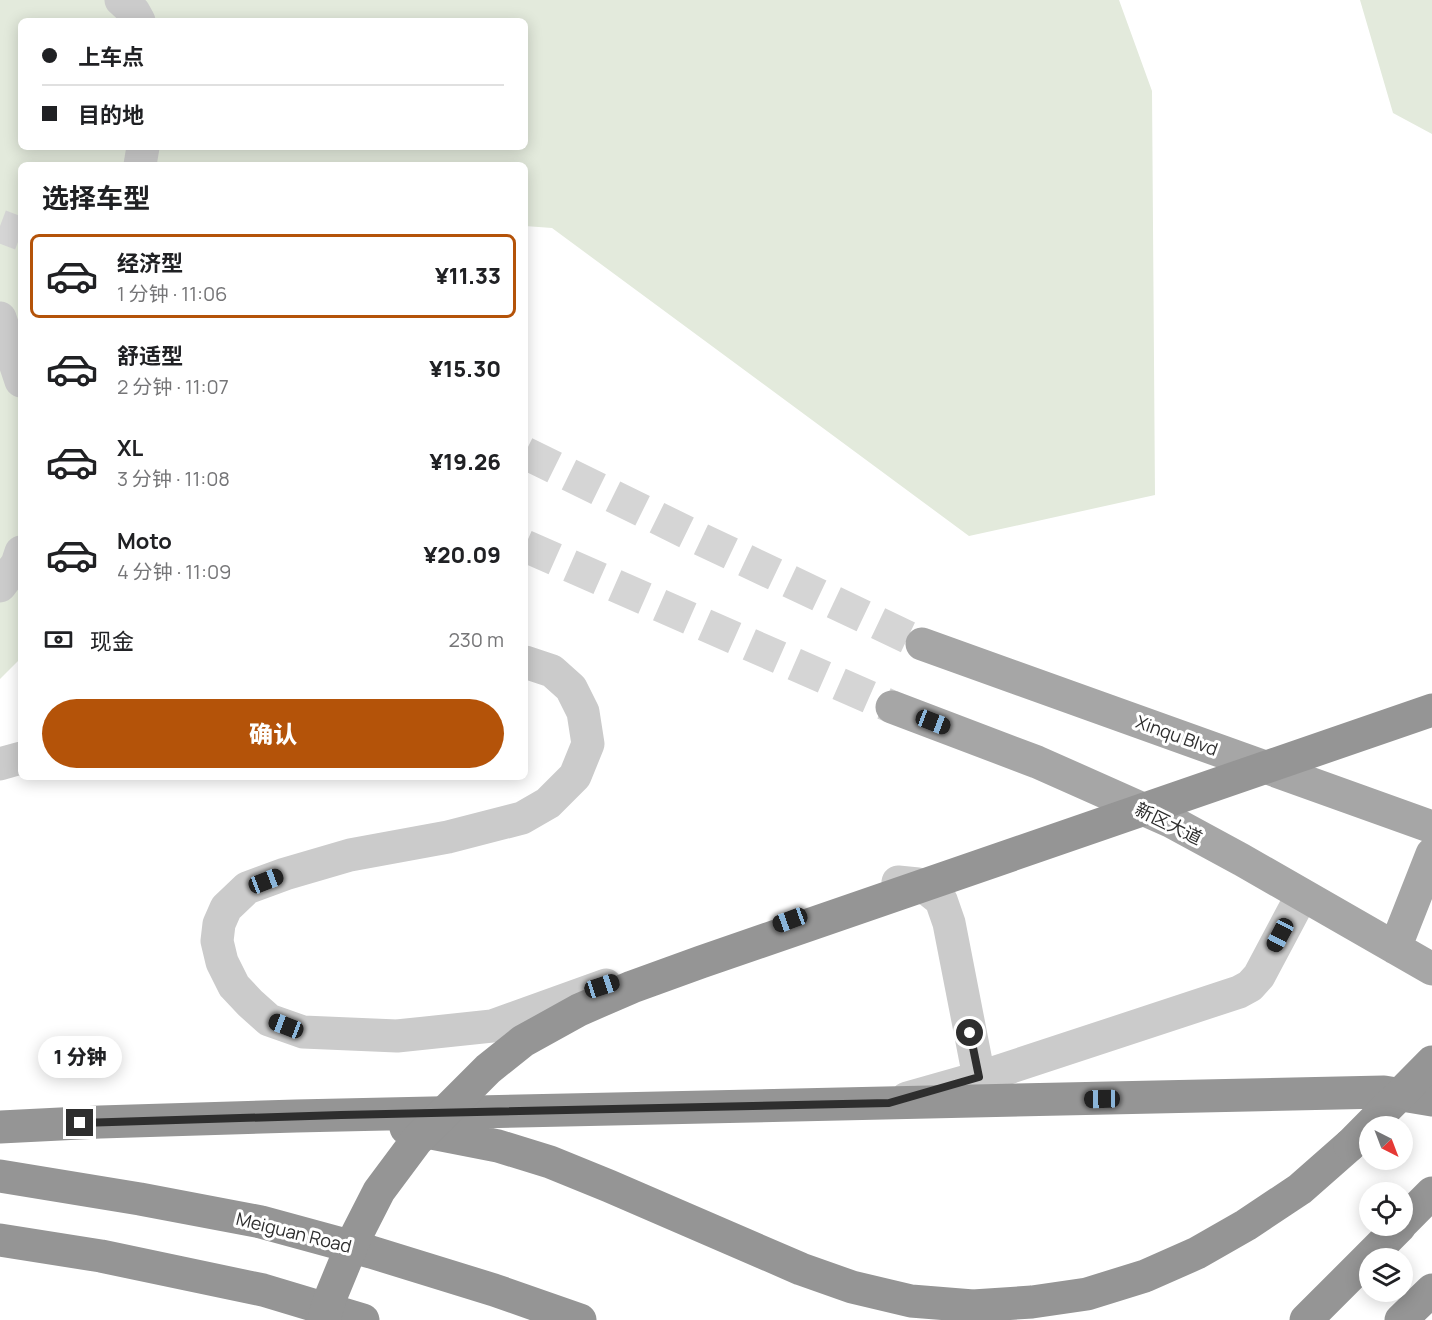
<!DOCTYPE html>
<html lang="zh">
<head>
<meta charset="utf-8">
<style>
	:root { --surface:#fff; --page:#f6f6f6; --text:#202124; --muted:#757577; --line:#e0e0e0; --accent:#b45309 }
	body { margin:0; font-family:Manrope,"Noto Sans SC",sans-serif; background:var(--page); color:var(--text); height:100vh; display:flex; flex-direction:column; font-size:22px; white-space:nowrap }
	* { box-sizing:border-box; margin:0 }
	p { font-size:20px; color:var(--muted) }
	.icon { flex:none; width:33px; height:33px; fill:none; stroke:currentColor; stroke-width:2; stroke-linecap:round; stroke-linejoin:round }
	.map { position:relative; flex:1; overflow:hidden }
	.drawer { position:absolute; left:18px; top:162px; width:510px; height:618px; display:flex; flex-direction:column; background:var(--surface); border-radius:9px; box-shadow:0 3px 15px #0003 }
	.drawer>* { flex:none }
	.banner { position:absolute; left:18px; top:18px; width:510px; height:132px; border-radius:9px; box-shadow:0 3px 15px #0003; display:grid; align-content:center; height:132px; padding:0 24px; background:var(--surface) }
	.needle { width:39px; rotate:138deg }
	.buttons { position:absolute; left:1359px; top:1116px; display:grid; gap:12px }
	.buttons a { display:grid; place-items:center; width:54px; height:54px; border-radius:50%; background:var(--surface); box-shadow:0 3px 15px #0003; font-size:30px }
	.end { position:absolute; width:27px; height:27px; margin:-14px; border:8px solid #2e2e2e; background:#fff; box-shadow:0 0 0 3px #fff }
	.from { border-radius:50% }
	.bubble { position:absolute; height:42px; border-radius:21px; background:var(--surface); box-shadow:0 3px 15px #0003; font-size:20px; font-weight:800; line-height:42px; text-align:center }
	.car { position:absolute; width:18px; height:36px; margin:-18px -9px; border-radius:8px; box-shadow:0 0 4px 2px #0007; background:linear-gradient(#222 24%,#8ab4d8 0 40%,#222 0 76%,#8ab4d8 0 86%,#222 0) }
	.banner b { display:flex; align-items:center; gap:21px; height:57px; font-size:22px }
	.banner b+b { border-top:2px solid var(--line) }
	.banner i { width:15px; height:15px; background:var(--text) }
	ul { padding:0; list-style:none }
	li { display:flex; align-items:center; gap:18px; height:84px; margin:0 12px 9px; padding:0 12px; border:3px solid transparent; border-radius:9px }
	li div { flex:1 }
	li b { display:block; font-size:22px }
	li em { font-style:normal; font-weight:800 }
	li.on { border-color:var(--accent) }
	li>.icon { width:54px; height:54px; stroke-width:1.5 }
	h2 { padding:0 24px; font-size:27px; line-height:72px }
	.pay { display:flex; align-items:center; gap:15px; height:66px; padding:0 24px; font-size:22px }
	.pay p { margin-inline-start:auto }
	.action { display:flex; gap:12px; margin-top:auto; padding:12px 24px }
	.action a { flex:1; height:69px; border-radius:36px; background:var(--accent); color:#fff; font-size:24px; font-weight:800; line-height:69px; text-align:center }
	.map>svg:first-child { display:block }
	.green { fill:#e3eadc; fill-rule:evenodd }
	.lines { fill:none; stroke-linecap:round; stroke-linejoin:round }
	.major-tunnel { stroke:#d5d5d5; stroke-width:33; stroke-dasharray:33 16; stroke-linecap:butt }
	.minor { stroke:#cbcbcb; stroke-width:33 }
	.major { stroke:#a6a6a6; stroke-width:33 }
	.highway { stroke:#959595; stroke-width:33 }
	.highway-bridge { stroke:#959595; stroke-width:33 }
	.route { stroke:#2e2e2e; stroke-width:8 }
	.labels { text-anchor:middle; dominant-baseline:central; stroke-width:6; stroke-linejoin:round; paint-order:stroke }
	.street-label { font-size:18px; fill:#2e2e2e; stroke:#fff }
</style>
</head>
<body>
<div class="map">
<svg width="1432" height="1320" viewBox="0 0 1432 1320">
	<rect width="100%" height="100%" fill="#fff"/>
	<path class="green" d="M0 0H1119L1152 91 1155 495 969 536 552 228 525 226V165H21V658L0 679ZM21 21H525V147H21Z
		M1360 0H1432V134L1393 113Z"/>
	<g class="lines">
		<path class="major-tunnel" d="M0 226 21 234
			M525 453 694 536 922 644
			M525 546 892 707"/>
		<path class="minor" d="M121 0 134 12 139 21
			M140 165 143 147
			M0 318 21 381
			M0 586 17 564 21 552
			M525 662 552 671 571 688 583 712 588 744 575 776 548 803 522 818 448 837 350 855 285 874 247 888 226 908 219 924 217 941 222 962 234 986 250 1003 269 1020 303 1032 397 1036 492 1026 606 985
			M0 764 21 758
			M898 882 918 884 931 892 941 900 949 923 979 1077
			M907 1098 981 1077 1239 992 1250 986 1259 976 1302 895"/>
		<path class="major" d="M922 644 1432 827
			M892 707 1037 762 1172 822 1242 860 1432 969
			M1395 948 1432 854"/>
		<path class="highway" d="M0 1127 100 1122 296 1116 1384 1092 1432 1100
			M406 1128 498 1146 550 1162 609 1186 801 1269 852 1287 911 1301 973 1306 1032 1302 1087 1294 1145 1276 1197 1253 1246 1225 1300 1189 1350 1145
			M0 1176 140 1199 261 1222 371 1252 494 1290 580 1320
			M1402 1223 1432 1193
			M0 1240 101 1256 263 1290 363 1320
			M1306 1320 1400 1226
			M1401 1320 1432 1290"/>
		<path class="highway-bridge" d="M1350 1145 1432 1062
			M324 1320 329 1301 355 1238 379 1191 417 1140 488 1069 523 1041 579 1010 632 987 701 962 1432 710"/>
	</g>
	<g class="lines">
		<path class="route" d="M80 1123 341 1115 889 1103 979 1077 970 1033"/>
	</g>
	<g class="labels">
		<g class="street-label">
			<text transform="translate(1177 735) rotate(20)">Xinqu Blvd</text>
			<text transform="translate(1169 823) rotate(26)">新区大道</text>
			<text transform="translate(294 1232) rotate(14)">Meiguan Road</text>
		</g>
	</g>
</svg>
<div class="buttons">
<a><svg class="needle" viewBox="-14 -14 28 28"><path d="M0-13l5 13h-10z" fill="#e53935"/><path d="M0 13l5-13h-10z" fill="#757577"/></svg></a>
<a><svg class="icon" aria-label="locate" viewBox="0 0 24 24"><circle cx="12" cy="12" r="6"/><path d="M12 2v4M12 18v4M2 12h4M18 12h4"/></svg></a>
<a><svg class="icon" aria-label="layers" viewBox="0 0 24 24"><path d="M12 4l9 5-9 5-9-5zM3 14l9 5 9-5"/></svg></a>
</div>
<i class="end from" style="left:970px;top:1033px"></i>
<i class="end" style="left:80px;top:1123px"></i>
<div class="bubble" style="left:38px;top:1036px;width:84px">1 分钟</div>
<i class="car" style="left:933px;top:722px;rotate:111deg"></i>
<i class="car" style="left:266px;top:881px;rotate:69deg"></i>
<i class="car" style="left:790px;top:920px;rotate:250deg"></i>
<i class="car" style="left:1280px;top:935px;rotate:208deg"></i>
<i class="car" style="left:602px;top:986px;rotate:72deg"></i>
<i class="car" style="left:286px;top:1026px;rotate:291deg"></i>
<i class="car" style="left:1102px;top:1099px;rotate:269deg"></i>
<div class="banner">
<b><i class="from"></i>上车点</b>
<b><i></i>目的地</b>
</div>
<section class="drawer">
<h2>选择车型</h2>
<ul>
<li class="on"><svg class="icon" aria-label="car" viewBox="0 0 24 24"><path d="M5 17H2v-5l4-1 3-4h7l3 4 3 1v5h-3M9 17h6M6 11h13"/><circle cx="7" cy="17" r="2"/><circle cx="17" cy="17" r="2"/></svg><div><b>经济型</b><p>1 分钟 · 11:06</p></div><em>¥11.33</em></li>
<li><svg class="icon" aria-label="car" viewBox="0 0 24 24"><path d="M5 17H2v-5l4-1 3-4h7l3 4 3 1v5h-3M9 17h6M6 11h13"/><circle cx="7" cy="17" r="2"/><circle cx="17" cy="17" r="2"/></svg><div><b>舒适型</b><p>2 分钟 · 11:07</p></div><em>¥15.30</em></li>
<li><svg class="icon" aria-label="car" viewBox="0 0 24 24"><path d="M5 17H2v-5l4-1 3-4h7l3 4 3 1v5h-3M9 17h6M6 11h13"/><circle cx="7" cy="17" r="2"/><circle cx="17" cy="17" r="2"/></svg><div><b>XL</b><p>3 分钟 · 11:08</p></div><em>¥19.26</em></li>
<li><svg class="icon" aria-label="car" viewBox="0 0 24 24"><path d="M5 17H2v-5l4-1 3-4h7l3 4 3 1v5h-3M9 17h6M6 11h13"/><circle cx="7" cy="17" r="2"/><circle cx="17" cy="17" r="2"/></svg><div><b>Moto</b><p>4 分钟 · 11:09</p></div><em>¥20.09</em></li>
</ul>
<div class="pay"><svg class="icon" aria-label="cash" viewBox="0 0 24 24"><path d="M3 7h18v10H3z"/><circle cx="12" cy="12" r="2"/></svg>现金<p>230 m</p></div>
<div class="action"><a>确认</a></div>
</section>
</div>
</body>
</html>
